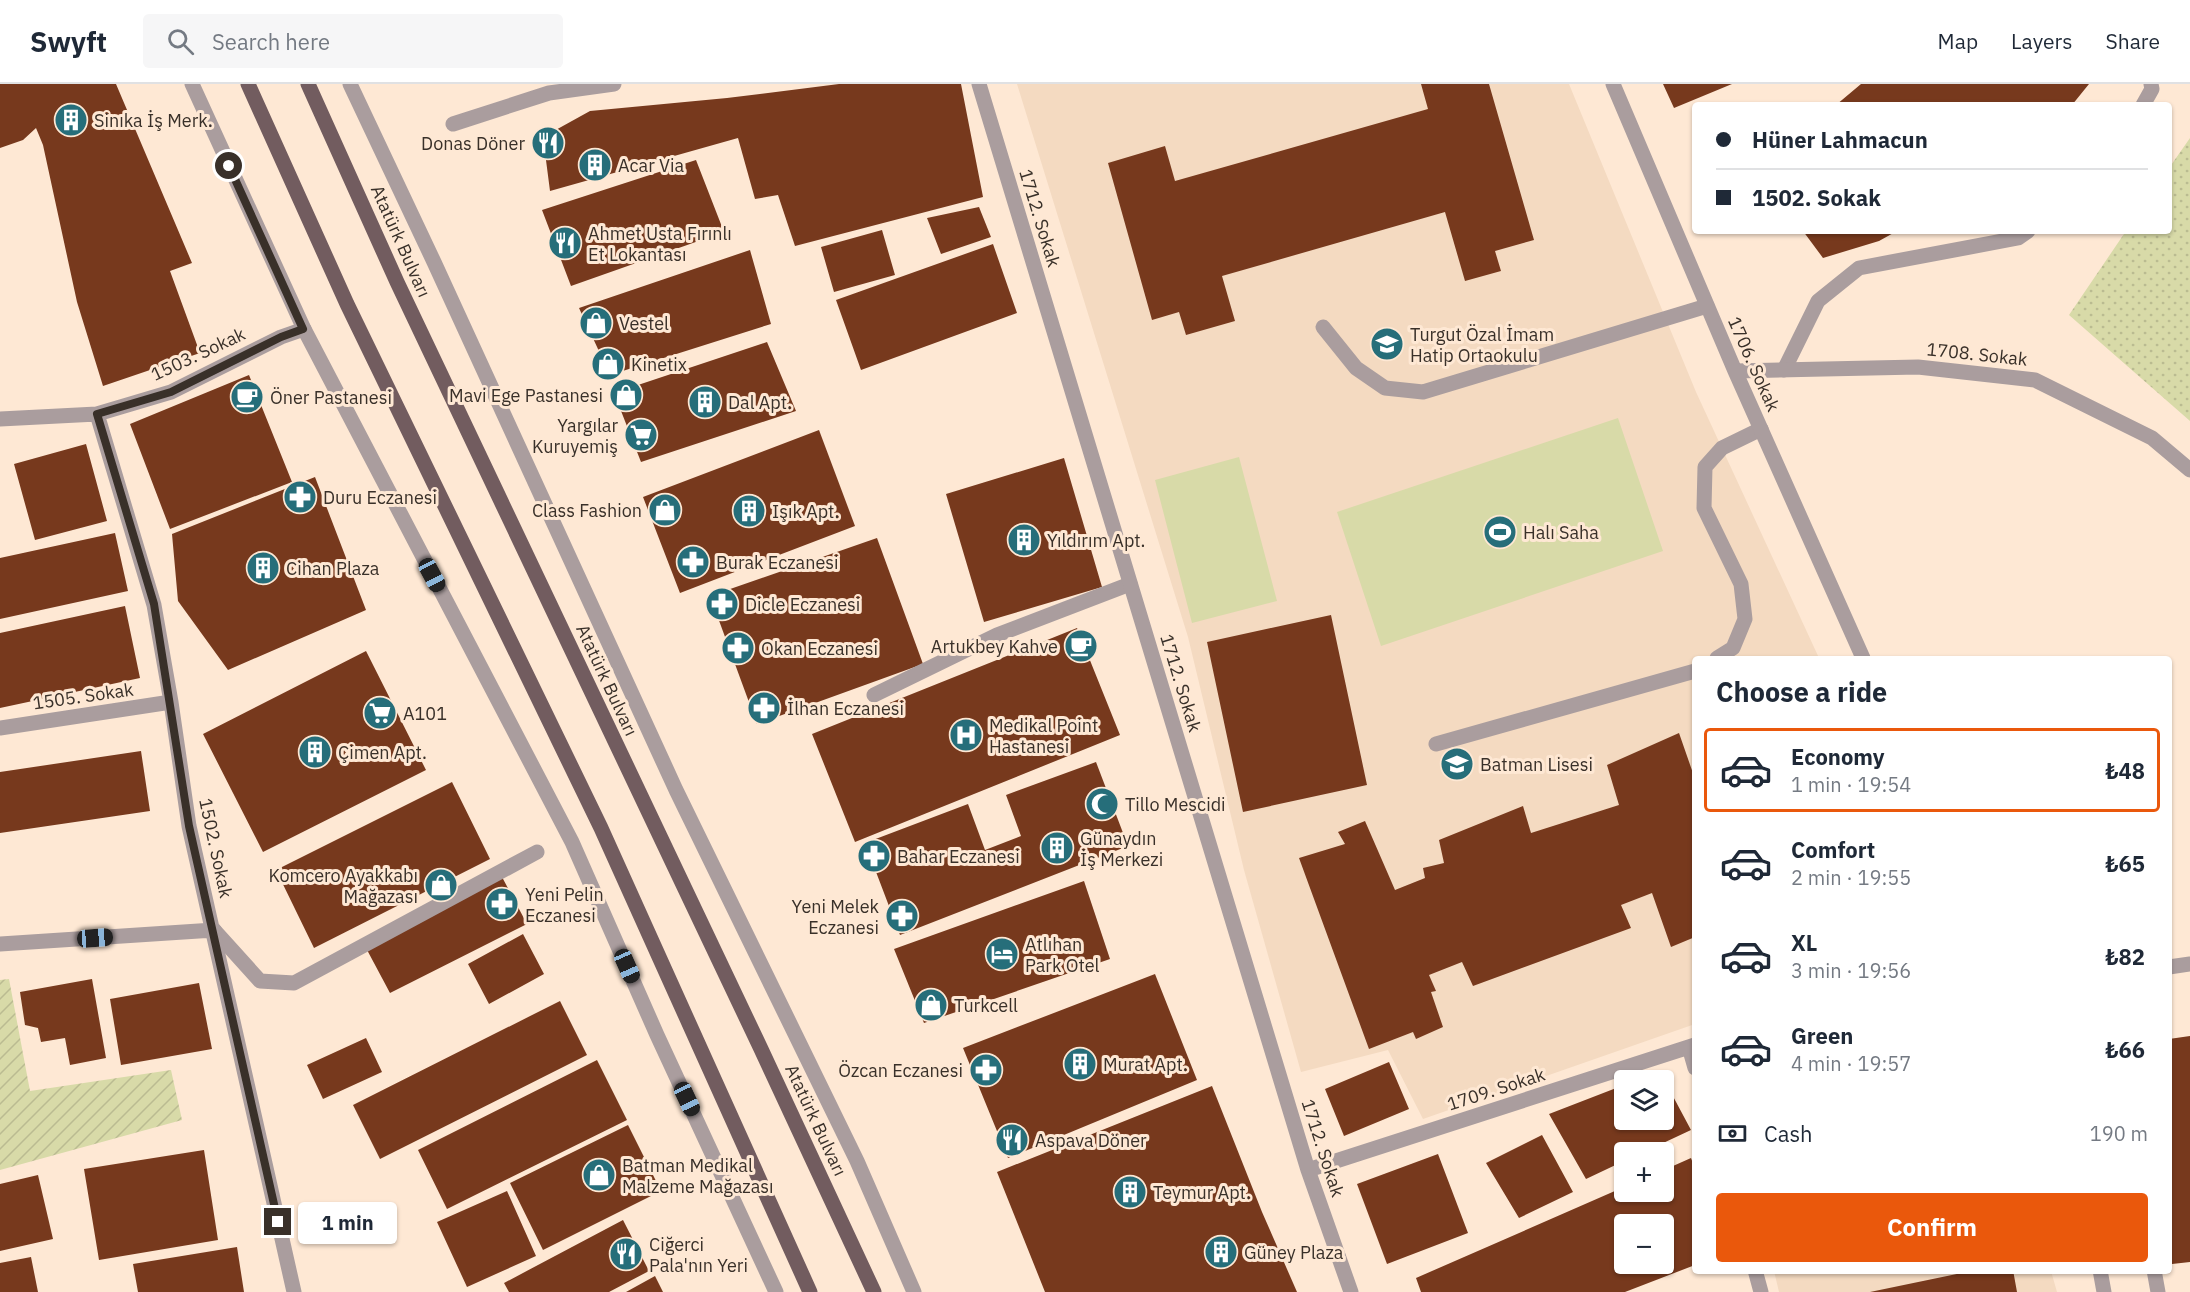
<!DOCTYPE html>
<html lang="en">
<head>
<meta charset="utf-8">
<style>
	:root { --surface:#fff; --page:#f6f6f7; --text:#1f2937; --muted:#747a83; --line:#e0e1e3; --accent:#ea580c }
	body { margin:0; font-family:"IBM Plex Sans",sans-serif; background:var(--page); color:var(--text); height:100vh; display:flex; flex-direction:column; font-size:22px; white-space:nowrap }
	* { box-sizing:border-box; margin:0 }
	p { font-size:20px; color:var(--muted) }
	.icon { flex:none; width:33px; height:33px; fill:none; stroke:currentColor; stroke-width:2; stroke-linecap:round; stroke-linejoin:round }
	.map { position:relative; flex:1; overflow:hidden }
	.details { position:absolute; left:1692px; top:572px; width:480px; height:618px; display:flex; flex-direction:column; background:var(--surface); border-radius:6px; box-shadow:0 2px 4px #0004 }
	.details>* { flex:none }
	.guide { position:absolute; left:1692px; top:18px; width:480px; height:132px; border-radius:6px; box-shadow:0 2px 4px #0004; display:grid; align-content:center; height:132px; padding:0 24px; background:var(--surface) }
	.buttons { position:absolute; left:1614px; top:986px; display:grid; gap:12px }
	.buttons a { display:grid; place-items:center; width:60px; height:60px; border-radius:6px; background:var(--surface); box-shadow:0 2px 4px #0004; font-size:30px }
	.end { position:absolute; width:27px; height:27px; margin:-14px; border:8px solid #393029; background:#fff; box-shadow:0 0 0 3px #fff }
	.from { border-radius:50% }
	.bubble { position:absolute; height:42px; border-radius:6px; background:var(--surface); box-shadow:0 2px 4px #0004; font-size:20px; font-weight:700; line-height:42px; text-align:center }
	.car { position:absolute; width:18px; height:36px; margin:-18px -9px; border-radius:8px; box-shadow:0 0 4px 2px #0007; background:linear-gradient(#222 24%,#8ab4d8 0 40%,#222 0 76%,#8ab4d8 0 86%,#222 0) }
	.guide b { display:flex; align-items:center; gap:21px; height:57px; font-size:22px }
	.guide b+b { border-top:2px solid var(--line) }
	.guide i { width:15px; height:15px; background:var(--text) }
	ul { padding:0; list-style:none }
	li { display:flex; align-items:center; gap:18px; height:84px; margin:0 12px 9px; padding:0 12px; border:3px solid transparent; border-radius:6px }
	li div { flex:1 }
	li b { display:block; font-size:22px }
	li em { font-style:normal; font-weight:700 }
	li.selected { border-color:var(--accent) }
	li>.icon { width:54px; height:54px; stroke-width:1.5 }
	h2 { padding:0 24px; font-size:27px; line-height:72px }
	.pay { display:flex; align-items:center; gap:15px; height:66px; padding:0 24px; font-size:22px }
	.pay p { margin-inline-start:auto }
	.cta { display:flex; gap:12px; margin-top:auto; padding:12px 24px }
	.cta a { flex:1; height:69px; border-radius:6px; background:var(--accent); color:#fff; font-size:24px; font-weight:700; line-height:69px; text-align:center }
	header { display:flex; align-items:center; gap:36px; box-sizing:border-box; height:84px; padding:0 30px; background:var(--surface); border-bottom:2px solid var(--line) }
	header strong { font-size:28px }
	nav { display:flex; gap:33px; margin-inline-start:auto; font-size:21px }
	.search { width:420px; height:54px; background:var(--page); display:flex; align-items:center; gap:15px; box-sizing:border-box; padding:0 21px; border-radius:6px; color:var(--muted); font-size:22px }
	.map>svg:first-child { display:block }
	.built { fill:#f4dac1 }
	.park { fill:url(#park-dots) }
	.garden { fill:url(#garden-furrows) }
	.pitch { fill:#d8daa8 }
	.building { fill:#77391d; fill-rule:evenodd }
	.lines { fill:none; stroke-linecap:round; stroke-linejoin:round }
	.service { stroke:#aa9d9e; stroke-width:15 }
	.pedestrian { stroke:#aa9d9e; stroke-width:15 }
	.minor { stroke:#aa9d9e; stroke-width:15 }
	.tertiary { stroke:#aa9d9e; stroke-width:15 }
	.primary { stroke:#725c5f; stroke-width:15 }
	.route { stroke:#393029; stroke-width:8 }
	.labels { text-anchor:middle; dominant-baseline:central; stroke-width:6; stroke-linejoin:round; paint-order:stroke }
	.poi-label { font-size:18px; fill:#393029; stroke:#fee8d4; text-anchor:start }
	.street-label { font-size:18px; fill:#393029; stroke:#fee8d4 }
</style>
</head>
<body>
<header>
<strong>Swyft</strong>
<div class="search"><svg class="icon" aria-label="search" viewBox="0 0 24 24"><circle cx="10" cy="10" r="6"/><path d="M15 15l6 6"/></svg>Search here</div>
<nav><a>Map</a><a>Layers</a><a>Share</a></nav>
</header>
<div class="map">
<svg width="2190" height="1208" viewBox="0 0 2190 1208">
	<defs>
		<pattern id="park-dots" width="8" height="8" patternUnits="userSpaceOnUse" patternTransform="scale(1.5)"><rect width="8" height="8" fill="#d8daa8"/><path d="M2 2h.1M6 6h.1" fill="none" stroke="#babb91" stroke-width="1.8" stroke-linecap="round"/></pattern>
		<pattern id="garden-furrows" width="10" height="10" patternUnits="userSpaceOnUse" patternTransform="scale(1.5)"><rect width="10" height="10" fill="#d8daa8"/><path d="M-1 1l2-2M0 10L10 0M9 11l2-2" fill="none" stroke="#babb91"/></pattern>
	</defs>
	<rect width="100%" height="100%" fill="#fee8d4"/>
	<path class="built" d="M1017 0H1569L1696 308 1819 574H1695V940L1423 1035 1388 966 1301 988 1244 786 1188 553Z
		M1774 1187H2051L2057 1208H1779Z"/>
	<path class="park" d="M2190 54V337L2069 231 2126 147H2169V84Z"/>
	<path class="garden" d="M9 895 30 1007 171 986 182 1036 0 1086V896Z"/>
	<path class="pitch" d="M1618 334 1663 467 1381 562 1337 428Z
		M1239 373 1277 517 1192 539 1155 396Z"/>
	<path class="building" d="M0 0H116L192 179 170 187 200 269 103 302 77 218 43 61 36 44 23 56 0 64Z
		M839 0H961L983 113 795 162 778 111 755 115 738 54 550 107 543 53 590 27 727 14Z
		M1421 0H1489L1534 156 1495 167 1501 187 1465 197 1445 128 1222 192 1235 237 1186 251 1179 228 1152 236 1108 79 1165 62 1175 97 1428 25Z
		M1663 0H1732L1674 24Z
		M1861 0H2089L2072 21H1836Z
		M696 76 724 148 571 202 542 126Z
		M979 123 991 153 941 170 927 134Z
		M882 146 895 191 834 208 821 163Z
		M1803 147H1897L1879 157 1823 174Z
		M993 160 1017 229 861 286 836 216Z
		M750 166 771 240 610 291 579 224Z
		M767 258 796 327 641 378 614 309Z
		M249 291 292 398 170 445 130 340Z
		M819 346 855 442 680 509 643 413Z
		M86 360 107 437 35 456 14 380Z
		M1064 374 1102 503 984 538 946 410Z
		M315 393 366 526 228 586 178 517 172 450Z
		M115 449 128 507 0 535V474Z
		M877 454 923 580 757 640 710 512Z
		M125 522 140 594 0 624V549Z
		M1331 531 1367 701 1243 728 1207 558Z
		M1077 544 1120 651 855 758 812 650Z
		M366 567 426 686 263 768 203 650Z
		M1679 649 1695 695V853L1671 863 1652 809 1621 821 1631 844 1473 902 1462 878 1429 891 1436 907 1431 908 1443 943 1416 955 1413 948 1369 965 1299 774 1345 760 1338 748 1365 737 1395 806 1425 794 1423 784 1444 779 1439 756 1523 722 1531 749 1619 721 1607 681Z
		M141 667 150 727 0 749V688Z
		M1096 678 1128 762 900 851 865 759 968 720 985 766 1021 752 1006 711Z
		M452 698 490 775 314 864 276 786Z
		M502 793 527 840 390 909 366 864Z
		M1084 797 1110 875 924 939 894 865Z
		M523 850 544 890 489 920 468 880Z
		M1155 890 1197 996 1008 1074 963 964Z
		M92 895 106 974 70 981 65 954 41 958 38 944 25 941 20 908Z
		M199 899 212 965 121 981 110 915Z
		M560 917 587 971 380 1075 353 1021Z
		M2190 952V1178L2172 1180 2169 1160V955Z
		M366 954 382 988 323 1015 307 981Z
		M597 976 627 1036 447 1125 418 1066Z
		M1389 978 1409 1025 1344 1052 1325 1005Z
		M1660 988 1691 1046 1644 1068H1624V1077L1586 1095 1549 1030 1624 1001V1035H1664V996H1638Z
		M1212 1002 1262 1128 1297 1208H1045L997 1088Z
		M628 1041 661 1107 543 1166 510 1099Z
		M1542 1051 1573 1108 1519 1134 1486 1079Z
		M204 1066 218 1156 99 1176 84 1085Z
		M1438 1070 1468 1149 1387 1180 1357 1100Z
		M1691 1074 1695 1085V1181L1625 1208H1421L1416 1194 1624 1103V1107H1664V1086ZM1624 1140H1664V1179H1624Z
		M38 1091 53 1155 0 1167V1100Z
		M507 1107 536 1172 467 1203 437 1138Z
		M623 1136 649 1187 609 1208H509L504 1199Z
		M237 1163 244 1208H138L133 1180Z
		M31 1173 38 1208H0V1179Z
		M1976 1186H2013L2017 1208H1870Z
		M655 1192 663 1208H626Z"/>
	<g class="lines">
		<path class="service" d="M2143 21 2152 5 2151 0
			M1323 243 1356 284 1385 304 1423 308 1707 222
			M1784 286 1818 217 1859 184 2018 154 2028 147
			M1717 574 1733 564 1745 535 1741 500 1704 424 1705 383 1722 364 1761 345
			M1436 660 1695 587
			M2154 1186 2158 1208"/>
		<path class="pedestrian" d="M453 40 549 9 614 0
			M874 611 997 551 1130 500
			M214 846 260 897 294 899 537 768"/>
		<path class="minor" d="M979 0 1308 1086 1351 1208
			M1613 0 1735 287 1863 574
			M1735 287 1918 283 2035 296 2152 354 2190 386
			M97 330 154 521 171 618 189 742 294 1208
			M0 335 97 330 171 308 281 253 304 245
			M0 644 171 618
			M0 860 214 846
			M2169 883 2190 880
			M1689 963 1695 984
			M1308 1086 1695 961
			M1755 1186 1761 1208
			M2100 1186 2104 1208"/>
		<path class="tertiary" d="M192 0 304 245 572 758 657 951 776 1208
			M350 0 434 178 676 706 857 1077 914 1208"/>
		<path class="primary" d="M248 0 347 220 601 744 810 1208
			M308 0 397 198 761 965 874 1208"/>
	</g>
	<g class="lines">
		<path class="route" d="M229 82 303 245 281 253 171 308 97 330 154 520 189 742 278 1138"/>
	</g>
	<defs>
		<g id="building-disc" transform="scale(1.725)"><circle r="9.5" fill="#266e7a" stroke="#fee8d4"/><path d="M-4-6H4V6H1V3H-1V6H-4ZM-2.5-4.3h1.7v1.8h-1.7ZM.8-4.3h1.7v1.8H.8ZM-2.5-1h1.7V.8h-1.7ZM.8-1h1.7V.8H.8Z" fill="#fff"/></g>
		<g id="restaurant-disc" transform="scale(1.725)"><circle r="9.5" fill="#266e7a" stroke="#fee8d4"/><path d="M-5-6h1v4h1v-4h1v4h1v-4h1v5L-1.5 .5V6h-2V.5L-5-1ZM5-6V6H3V1.5H1.5Q1.5-4 5-6Z" fill="#fff"/></g>
		<g id="shop-disc" transform="scale(1.725)"><circle r="9.5" fill="#266e7a" stroke="#fee8d4"/><path d="M-5-2.5h2.3a2.7 3.5 0 0 1 5.4 0H5L5.5 6h-11ZM-1.5-2.5h3a1.5 2.3 0 0 0-3 0Z" fill="#fff"/></g>
		<g id="school-disc" transform="scale(1.725)"><circle r="9.5" fill="#266e7a" stroke="#fee8d4"/><path d="M0-5L7-2L0 1L-7-2ZM-4 1L0 2.5L4 1V4Q0 6-4 4Z" fill="#fff"/></g>
		<g id="cafe-disc" transform="scale(1.725)"><circle r="9.5" fill="#266e7a" stroke="#fee8d4"/><path d="M-5.5-4.5H6V0H3Q3 3.5 0 3.5H-2.5Q-5.5 3.5-5.5 0ZM3-3.2v2h1.7v-2ZM-6 4.5H4V6H-6Z" fill="#fff"/></g>
		<g id="supermarket-disc" transform="scale(1.725)"><circle r="9.5" fill="#266e7a" stroke="#fee8d4"/><path d="M-6-5.5h2.5l.6 2H6L4.5 2H-2.5L-4.4-4H-6ZM-1.5 3.2a1.3 1.3 0 1 0 .1 0ZM3 3.2a1.3 1.3 0 1 0 .1 0Z" fill="#fff"/></g>
		<g id="pharmacy-disc" transform="scale(1.725)"><circle r="9.5" fill="#266e7a" stroke="#fee8d4"/><path d="M-2-6h4v4h4v4h-4v4h-4v-4h-4v-4h4Z" fill="#fff"/></g>
		<g id="stadium-disc" transform="scale(1.725)"><circle r="9.5" fill="#266e7a" stroke="#fee8d4"/><path d="M0-5a6.5 5 0 1 0 0 10a6.5 5 0 1 0 0-10ZM-3.5-1.8h7v3.6h-7Z" fill="#fff"/></g>
		<g id="hospital-disc" transform="scale(1.725)"><circle r="9.5" fill="#266e7a" stroke="#fee8d4"/><path d="M-5-5h3v3.5h4V-5h3V5h-3V1.5h-4V5h-3Z" fill="#fff"/></g>
		<g id="mosque-disc" transform="scale(1.725)"><circle r="9.5" fill="#266e7a" stroke="#fee8d4"/><path d="M3.5-4.9A6 6 0 1 0 3.5 4.9A5 5 0 1 1 3.5-4.9Z" fill="#fff"/></g>
		<g id="hotel-disc" transform="scale(1.725)"><circle r="9.5" fill="#266e7a" stroke="#fee8d4"/><path d="M-6-4.5h1.5V1H6V5H4.5V3h-9V5H-6ZM-4 0a1.8 1.8 0 1 1 3.6 0ZM.5 0V-2.5h3Q6-2.5 6 0Z" fill="#fff"/></g>
	</defs>
	<g fill-rule="evenodd">
		<use href="#building-disc" x="71" y="36"/>
		<use href="#restaurant-disc" x="548" y="59"/>
		<use href="#building-disc" x="595" y="81"/>
		<use href="#restaurant-disc" x="565" y="159"/>
		<use href="#shop-disc" x="596" y="239"/>
		<use href="#school-disc" x="1387" y="260"/>
		<use href="#shop-disc" x="608" y="280"/>
		<use href="#shop-disc" x="626" y="311"/>
		<use href="#cafe-disc" x="247" y="313"/>
		<use href="#building-disc" x="705" y="318"/>
		<use href="#supermarket-disc" x="641" y="351"/>
		<use href="#pharmacy-disc" x="300" y="413"/>
		<use href="#shop-disc" x="665" y="426"/>
		<use href="#building-disc" x="749" y="427"/>
		<use href="#stadium-disc" x="1500" y="448"/>
		<use href="#building-disc" x="1024" y="456"/>
		<use href="#pharmacy-disc" x="693" y="478"/>
		<use href="#building-disc" x="263" y="484"/>
		<use href="#pharmacy-disc" x="722" y="520"/>
		<use href="#cafe-disc" x="1081" y="562"/>
		<use href="#pharmacy-disc" x="738" y="564"/>
		<use href="#pharmacy-disc" x="764" y="624"/>
		<use href="#supermarket-disc" x="380" y="629"/>
		<use href="#hospital-disc" x="966" y="651"/>
		<use href="#building-disc" x="315" y="668"/>
		<use href="#school-disc" x="1457" y="680"/>
		<use href="#mosque-disc" x="1102" y="720"/>
		<use href="#building-disc" x="1057" y="764"/>
		<use href="#pharmacy-disc" x="874" y="772"/>
		<use href="#shop-disc" x="441" y="801"/>
		<use href="#pharmacy-disc" x="502" y="820"/>
		<use href="#pharmacy-disc" x="902" y="832"/>
		<use href="#hotel-disc" x="1002" y="870"/>
		<use href="#shop-disc" x="931" y="921"/>
		<use href="#building-disc" x="1080" y="980"/>
		<use href="#pharmacy-disc" x="986" y="986"/>
		<use href="#restaurant-disc" x="1012" y="1056"/>
		<use href="#shop-disc" x="599" y="1091"/>
		<use href="#building-disc" x="1130" y="1108"/>
		<use href="#building-disc" x="1221" y="1168"/>
		<use href="#restaurant-disc" x="626" y="1170"/>
	</g>
	<g class="labels">
		<g class="poi-label">
			<text x="94" y="36">Sinıka İş Merk.</text>
			<text x="525" y="59" text-anchor="end">Donas Döner</text>
			<text x="618" y="81">Acar Via</text>
			<text x="588" y="149">Ahmet Usta Fırınlı<tspan x="588" dy="21">Et Lokantası</tspan></text>
			<text x="619" y="239">Vestel</text>
			<text x="1410" y="250">Turgut Özal İmam<tspan x="1410" dy="21">Hatip Ortaokulu</tspan></text>
			<text x="631" y="280">Kinetix</text>
			<text x="603" y="311" text-anchor="end">Mavi Ege Pastanesi</text>
			<text x="270" y="313">Öner Pastanesi</text>
			<text x="728" y="318">Dal Apt.</text>
			<text x="618" y="341" text-anchor="end">Yargılar<tspan x="618" dy="21">Kuruyemiş</tspan></text>
			<text x="323" y="413">Duru Eczanesi</text>
			<text x="642" y="426" text-anchor="end">Class Fashion</text>
			<text x="772" y="427">Işık Apt.</text>
			<text x="1523" y="448">Halı Saha</text>
			<text x="1047" y="456">Yıldırım Apt.</text>
			<text x="716" y="478">Burak Eczanesi</text>
			<text x="286" y="484">Cihan Plaza</text>
			<text x="745" y="520">Dicle Eczanesi</text>
			<text x="1058" y="562" text-anchor="end">Artukbey Kahve</text>
			<text x="761" y="564">Okan Eczanesi</text>
			<text x="787" y="624">İlhan Eczanesi</text>
			<text x="403" y="629">A101</text>
			<text x="989" y="641">Medikal Point<tspan x="989" dy="21">Hastanesi</tspan></text>
			<text x="338" y="668">Çimen Apt.</text>
			<text x="1480" y="680">Batman Lisesi</text>
			<text x="1125" y="720">Tillo Mescidi</text>
			<text x="1080" y="754">Günaydın<tspan x="1080" dy="21">İş Merkezi</tspan></text>
			<text x="897" y="772">Bahar Eczanesi</text>
			<text x="418" y="791" text-anchor="end">Komcero Ayakkabı<tspan x="418" dy="21">Mağazası</tspan></text>
			<text x="525" y="810">Yeni Pelin<tspan x="525" dy="21">Eczanesi</tspan></text>
			<text x="879" y="822" text-anchor="end">Yeni Melek<tspan x="879" dy="21">Eczanesi</tspan></text>
			<text x="1025" y="860">Atlıhan<tspan x="1025" dy="21">Park Otel</tspan></text>
			<text x="954" y="921">Turkcell</text>
			<text x="1103" y="980">Murat Apt.</text>
			<text x="963" y="986" text-anchor="end">Özcan Eczanesi</text>
			<text x="1035" y="1056">Aspava Döner</text>
			<text x="622" y="1081">Batman Medikal<tspan x="622" dy="21">Malzeme Mağazası</tspan></text>
			<text x="1153" y="1108">Teymur Apt.</text>
			<text x="649" y="1160">Ciğerci<tspan x="649" dy="21">Pala'nın Yeri</tspan></text>
			<text x="1244" y="1168">Güney Plaza</text>
		</g>
		<g class="street-label">
			<text transform="translate(1040 134) rotate(73)">1712. Sokak</text>
			<text transform="translate(401 157) rotate(66)">Atatürk Bulvarı</text>
			<text transform="translate(198 270) rotate(-25)">1503. Sokak</text>
			<text transform="translate(1977 270) rotate(6)">1708. Sokak</text>
			<text transform="translate(1754 280) rotate(66)">1706. Sokak</text>
			<text transform="translate(607 596) rotate(65)">Atatürk Bulvarı</text>
			<text transform="translate(1181 599) rotate(73)">1712. Sokak</text>
			<text transform="translate(83 612) rotate(-8)">1505. Sokak</text>
			<text transform="translate(216 764) rotate(78)">1502. Sokak</text>
			<text transform="translate(1496 1005) rotate(-18)">1709. Sokak</text>
			<text transform="translate(816 1036) rotate(65)">Atatürk Bulvarı</text>
			<text transform="translate(1323 1064) rotate(72)">1712. Sokak</text>
		</g>
	</g>
</svg>
<div class="buttons">
<a><svg class="icon" aria-label="layers" viewBox="0 0 24 24"><path d="M12 4l9 5-9 5-9-5zM3 14l9 5 9-5"/></svg></a>
<a>+</a>
<a>−</a>
</div>
<i class="end from" style="left:229px;top:82px"></i>
<i class="end" style="left:278px;top:1138px"></i>
<div class="bubble" style="left:298px;top:1118px;width:99px">1 min</div>
<i class="car" style="left:432px;top:491px;rotate:152deg"></i>
<i class="car" style="left:95px;top:854px;rotate:86deg"></i>
<i class="car" style="left:627px;top:882px;rotate:156deg"></i>
<i class="car" style="left:687px;top:1015px;rotate:155deg"></i>
<div class="guide">
<b><i class="from"></i>Hüner Lahmacun</b>
<b><i></i>1502. Sokak</b>
</div>
<section class="details">
<h2>Choose a ride</h2>
<ul>
<li class="selected"><svg class="icon" aria-label="car" viewBox="0 0 24 24"><path d="M5 17H2v-5l4-1 3-4h7l3 4 3 1v5h-3M9 17h6M6 11h13"/><circle cx="7" cy="17" r="2"/><circle cx="17" cy="17" r="2"/></svg><div><b>Economy</b><p>1 min · 19:54</p></div><em>₺48</em></li>
<li><svg class="icon" aria-label="car" viewBox="0 0 24 24"><path d="M5 17H2v-5l4-1 3-4h7l3 4 3 1v5h-3M9 17h6M6 11h13"/><circle cx="7" cy="17" r="2"/><circle cx="17" cy="17" r="2"/></svg><div><b>Comfort</b><p>2 min · 19:55</p></div><em>₺65</em></li>
<li><svg class="icon" aria-label="car" viewBox="0 0 24 24"><path d="M5 17H2v-5l4-1 3-4h7l3 4 3 1v5h-3M9 17h6M6 11h13"/><circle cx="7" cy="17" r="2"/><circle cx="17" cy="17" r="2"/></svg><div><b>XL</b><p>3 min · 19:56</p></div><em>₺82</em></li>
<li><svg class="icon" aria-label="car" viewBox="0 0 24 24"><path d="M5 17H2v-5l4-1 3-4h7l3 4 3 1v5h-3M9 17h6M6 11h13"/><circle cx="7" cy="17" r="2"/><circle cx="17" cy="17" r="2"/></svg><div><b>Green</b><p>4 min · 19:57</p></div><em>₺66</em></li>
</ul>
<div class="pay"><svg class="icon" aria-label="cash" viewBox="0 0 24 24"><path d="M3 7h18v10H3z"/><circle cx="12" cy="12" r="2"/></svg>Cash<p>190 m</p></div>
<div class="cta"><a>Confirm</a></div>
</section>
</div>
</body>
</html>
